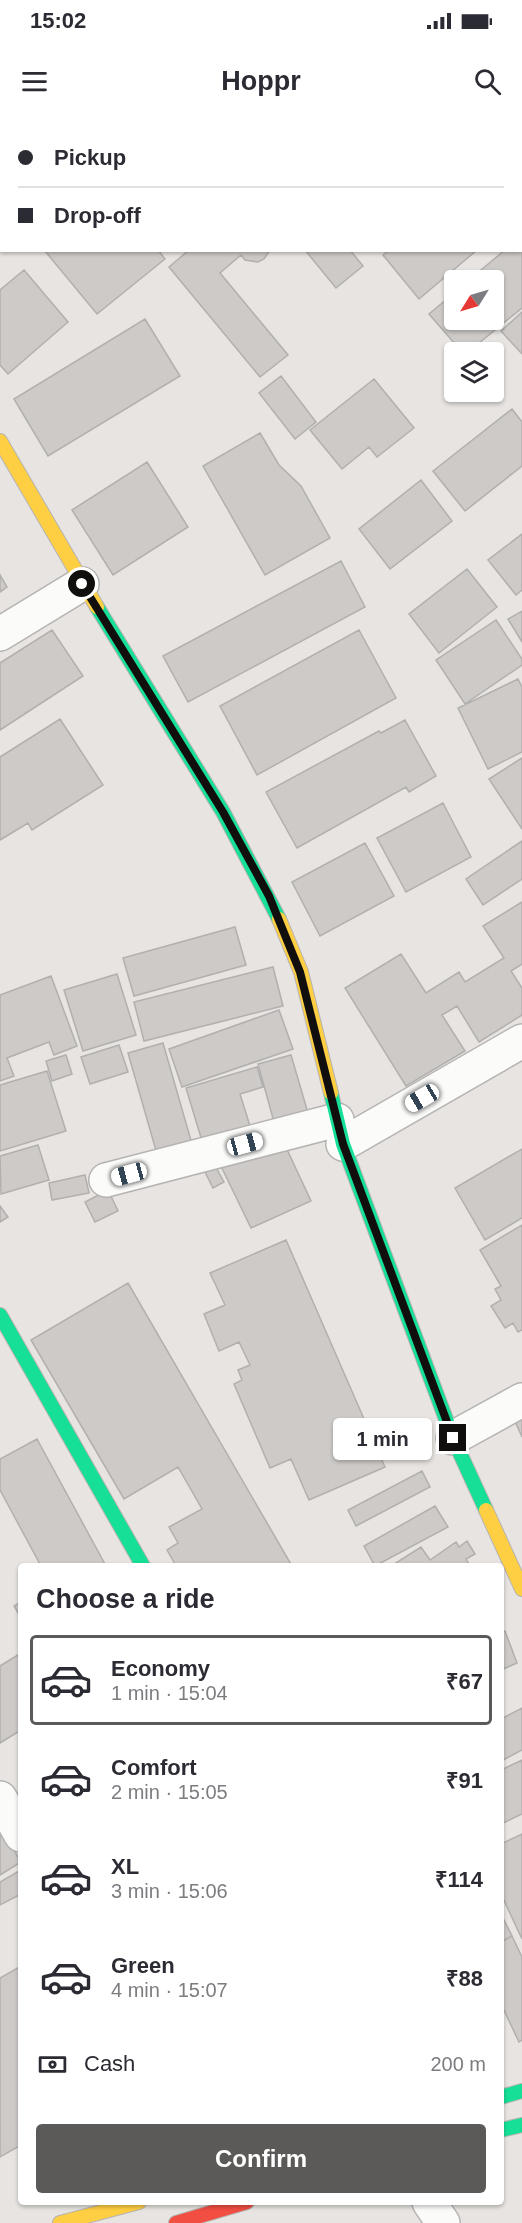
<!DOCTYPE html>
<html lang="en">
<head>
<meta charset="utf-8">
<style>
	:root { --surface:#fff; --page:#f2f2f3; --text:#2b2b33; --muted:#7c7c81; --line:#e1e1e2; --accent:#5c5a58 }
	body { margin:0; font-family:Arial,sans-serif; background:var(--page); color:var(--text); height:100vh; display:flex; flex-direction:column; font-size:22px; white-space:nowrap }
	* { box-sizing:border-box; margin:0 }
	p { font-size:20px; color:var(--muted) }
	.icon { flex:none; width:33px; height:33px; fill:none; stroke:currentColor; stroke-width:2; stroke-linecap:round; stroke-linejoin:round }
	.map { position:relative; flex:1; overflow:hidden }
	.side { position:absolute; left:18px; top:1443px; width:486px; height:642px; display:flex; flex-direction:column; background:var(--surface); border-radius:6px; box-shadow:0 2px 4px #0004 }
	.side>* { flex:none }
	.banner { position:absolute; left:0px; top:0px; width:522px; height:132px; box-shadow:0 2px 4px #0004; display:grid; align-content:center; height:132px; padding:0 18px; background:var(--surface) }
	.needle { width:39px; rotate:233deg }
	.fabs { position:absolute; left:444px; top:150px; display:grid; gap:12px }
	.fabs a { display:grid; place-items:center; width:60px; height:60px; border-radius:6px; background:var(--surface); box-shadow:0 2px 4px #0004; font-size:30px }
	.end { position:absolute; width:27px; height:27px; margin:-14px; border:8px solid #110f0e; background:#fff; box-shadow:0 0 0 3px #fff }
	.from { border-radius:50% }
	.bubble { position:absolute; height:42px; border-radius:6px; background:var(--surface); box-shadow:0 2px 4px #0004; font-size:20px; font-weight:700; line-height:42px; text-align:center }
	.car { position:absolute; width:18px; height:36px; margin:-18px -9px; border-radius:8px; box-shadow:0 0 4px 2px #0007; background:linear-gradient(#fff 24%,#345 0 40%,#fff 0 76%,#345 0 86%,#fff 0) }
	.banner b { display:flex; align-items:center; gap:21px; height:57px; font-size:22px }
	.banner b+b { border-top:2px solid var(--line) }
	.banner i { width:15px; height:15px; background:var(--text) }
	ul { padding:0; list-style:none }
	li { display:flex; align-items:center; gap:18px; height:90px; margin:0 12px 9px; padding:0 6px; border:3px solid transparent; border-radius:6px }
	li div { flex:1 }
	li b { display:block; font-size:22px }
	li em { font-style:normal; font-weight:700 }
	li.active { border-color:var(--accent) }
	li>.icon { width:54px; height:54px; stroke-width:1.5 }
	h2 { padding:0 18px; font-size:27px; line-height:72px }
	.pay { display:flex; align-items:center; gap:15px; height:66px; padding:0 18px; font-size:22px }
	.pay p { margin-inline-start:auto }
	.action { display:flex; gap:12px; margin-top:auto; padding:12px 18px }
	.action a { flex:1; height:69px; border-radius:6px; background:var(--accent); color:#fff; font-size:24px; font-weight:700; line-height:69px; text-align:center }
	.status { display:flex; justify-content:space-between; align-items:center; height:42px; padding:0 30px; background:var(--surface); direction:ltr }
	.status svg { height:16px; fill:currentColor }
	header { display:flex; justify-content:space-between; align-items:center; height:78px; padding:0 18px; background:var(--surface); font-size:27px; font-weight:700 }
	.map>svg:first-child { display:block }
	.building { fill:#cdcac8; stroke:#b2b0ae; stroke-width:1.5 }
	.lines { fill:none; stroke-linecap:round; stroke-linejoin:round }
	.street-casing { stroke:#b6b4b2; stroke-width:36 }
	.fast-casing { stroke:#b6b4b2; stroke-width:16 }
	.slow-casing { stroke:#b6b4b2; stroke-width:16 }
	.jam-casing { stroke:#b6b4b2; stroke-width:16 }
	.street { stroke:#fbfbfa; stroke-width:33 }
	.fast { stroke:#16e098; stroke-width:14 }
	.slow { stroke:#ffcf43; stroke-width:14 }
	.jam { stroke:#f24e42; stroke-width:14 }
	.route { stroke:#110f0e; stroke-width:8 }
</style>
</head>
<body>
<div class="status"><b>15:02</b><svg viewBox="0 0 49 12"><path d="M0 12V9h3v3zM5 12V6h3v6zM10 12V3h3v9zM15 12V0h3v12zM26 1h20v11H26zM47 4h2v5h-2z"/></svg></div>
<header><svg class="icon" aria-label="menu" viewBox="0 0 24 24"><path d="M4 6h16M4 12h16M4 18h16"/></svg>Hoppr<svg class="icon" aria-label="search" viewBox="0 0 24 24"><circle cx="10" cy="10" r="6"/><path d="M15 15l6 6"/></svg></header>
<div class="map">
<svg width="522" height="2103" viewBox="0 0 522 2103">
	<rect width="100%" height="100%" fill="#e7e4e1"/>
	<path class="building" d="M2 39V130L0 132V40Z
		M522 116V188L468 232H462L429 194 454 173V200H494V160H469L505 130H520Z
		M158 130 165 139 97 194 45 131Z
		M189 130H270L264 139 258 142 245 140 241 135 220 153 288 235 260 257 169 147Z
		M305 130H350L363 146 336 168Z
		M389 130H477L419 179 383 135Z
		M24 150 68 202 8 254 0 245V170Z
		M522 192V234L501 211Z
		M145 199 180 256 48 336 14 279Z
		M281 256 316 302 295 319 259 273Z
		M374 259 414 308 377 337 369 327 342 349 310 310Z
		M512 289 522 302V346L465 391 433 351Z
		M260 313 279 345 301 366 330 418 265 455 203 346Z
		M147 342 188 407 113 455 72 390Z
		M421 360 452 401 390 449 359 409Z
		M522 414V470L516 475 488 440Z
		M341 441 365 487 188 582 163 536Z
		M467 449 497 487 439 533 409 494Z
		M0 455 7 467 0 472Z
		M522 491V522L508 499Z
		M496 500 522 539V545L465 584 436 540Z
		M52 510 83 556 0 610V543Z
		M359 510 396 578 257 655 220 586Z
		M518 559 522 567V632L488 649 458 588Z
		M60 599 103 665 32 710 28 703 0 720V637Z
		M405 600 436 656 409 672 406 667 297 728 266 672 379 611 381 613Z
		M522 638V709L489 659Z
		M443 683 471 737 406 772 377 718Z
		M522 721V759L483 785 466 759Z
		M365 723 394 776 320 816 292 762Z
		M522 782V844L511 851 522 868V895L479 922 457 886 442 895 465 931 406 966 345 868 401 834 426 873 459 852 465 862 504 838 483 806Z
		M235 807 246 845 134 876 123 838Z
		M273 847 283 886 144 921 134 882Z
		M117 854 136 915 83 931 64 870Z
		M51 856 77 926 54 935 49 922 7 938 14 956 0 961V875Z
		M279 890 293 929 182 967 169 929Z
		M163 923 192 1024 157 1034 128 933Z
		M119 925 128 952 90 964 81 937Z
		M66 935 72 954 52 961 46 941Z
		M291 935 308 993 274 1002 258 944Z
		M257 947 263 967 240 974 250 1006 202 1021 186 968Z
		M47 951 66 1011 0 1031V965Z
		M284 1023 311 1081 251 1108 218 1040Z
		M38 1025 49 1060 1 1074 0 1036Z
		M522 1029V1098L485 1120 455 1068Z
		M214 1044 224 1062 213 1068 204 1050Z
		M85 1055 89 1073 52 1080 49 1063Z
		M108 1070 118 1091 95 1102 85 1082Z
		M0 1086 8 1097 0 1102Z
		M522 1105V1210L518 1212 513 1203 505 1208 491 1186 501 1180 495 1169 501 1166 480 1130Z
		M286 1120 385 1347 309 1380 291 1339 270 1348 234 1264 242 1260 238 1250 250 1245 239 1222 219 1231 204 1194 225 1185 210 1153Z
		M128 1163 292 1446H172L175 1444 167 1430 178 1423 169 1407 202 1389 178 1347 124 1379 31 1220Z
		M522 1295V1317L514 1299Z
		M37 1319 106 1446H41L0 1370V1339Z
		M422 1351 430 1367 356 1406 348 1390Z
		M435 1386 448 1407 375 1446 364 1426Z
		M467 1421 475 1434 466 1439 470 1446H391L421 1427 430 1440 456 1422 459 1427Z
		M21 1482V1498L14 1486Z
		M505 1511 517 1543 501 1550V1513Z
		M21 1533V1610L0 1623V1546Z
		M522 1588V1630L501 1641V1599Z
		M522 1640V1694L501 1704V1650Z
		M0 1707 21 1742 0 1755Z
		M522 1714V1819L501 1774V1724Z
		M19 1751 21 1774 0 1785V1762Z
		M501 1794 512 1816 501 1822Z
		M512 1816 522 1837V1920L519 1922 501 1884V1822Z
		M21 1846V2025L0 2037V1858Z"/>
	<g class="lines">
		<g class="street-casing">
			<path id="street" d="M456 0 457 2
				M520 76 522 78
				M0 514 82 464
				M343 1024 522 921
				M106 1060 337 1000
				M453 1318 522 1280
				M0 1678 21 1715
				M429 2082 443 2103"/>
		</g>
		<g class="fast-casing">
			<path id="fast" d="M97 487 223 692 279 799
				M331 973 343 1024 453 1318 486 1390
				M0 1195 143 1446
				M501 1977 522 1971
				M501 2010 522 2005"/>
		</g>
		<g class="slow-casing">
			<path id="slow" d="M0 321 97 487
				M279 799 301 852 331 973
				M486 1390 522 1469
				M60 2103 139 2082"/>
		</g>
		<g class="jam-casing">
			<path id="jam" d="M176 2103 247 2082"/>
		</g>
		<use href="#street" class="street"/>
		<use href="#fast" class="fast"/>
		<use href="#slow" class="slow"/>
		<use href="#jam" class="jam"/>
	</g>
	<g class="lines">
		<path class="route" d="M82 464 223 692 269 776 300 852 343 1024 453 1318"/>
	</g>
</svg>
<div class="fabs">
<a><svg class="needle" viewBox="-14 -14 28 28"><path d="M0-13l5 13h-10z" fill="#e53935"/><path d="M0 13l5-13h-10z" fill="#7c7c81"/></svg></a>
<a><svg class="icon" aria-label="layers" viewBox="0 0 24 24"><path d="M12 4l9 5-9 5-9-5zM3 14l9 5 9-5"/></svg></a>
</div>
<i class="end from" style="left:82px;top:464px"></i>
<i class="end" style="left:453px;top:1318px"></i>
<div class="bubble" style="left:333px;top:1298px;width:99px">1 min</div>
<i class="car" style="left:422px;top:978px;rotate:240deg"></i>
<i class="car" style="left:245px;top:1024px;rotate:75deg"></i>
<i class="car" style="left:129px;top:1054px;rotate:255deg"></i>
<div class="banner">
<b><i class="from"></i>Pickup</b>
<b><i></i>Drop-off</b>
</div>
<section class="side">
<h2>Choose a ride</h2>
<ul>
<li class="active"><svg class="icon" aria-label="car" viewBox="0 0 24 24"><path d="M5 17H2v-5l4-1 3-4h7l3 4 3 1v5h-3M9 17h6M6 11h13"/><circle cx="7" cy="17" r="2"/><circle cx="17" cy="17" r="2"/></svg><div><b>Economy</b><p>1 min · 15:04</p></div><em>₹67</em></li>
<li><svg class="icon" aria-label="car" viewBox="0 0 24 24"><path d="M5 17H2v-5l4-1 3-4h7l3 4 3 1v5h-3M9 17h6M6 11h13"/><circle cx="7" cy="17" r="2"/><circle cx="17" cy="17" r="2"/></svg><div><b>Comfort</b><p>2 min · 15:05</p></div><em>₹91</em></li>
<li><svg class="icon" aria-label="car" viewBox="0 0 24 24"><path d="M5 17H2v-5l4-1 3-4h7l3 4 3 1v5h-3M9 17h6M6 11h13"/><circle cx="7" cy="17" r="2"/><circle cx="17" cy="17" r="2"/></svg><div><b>XL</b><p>3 min · 15:06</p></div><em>₹114</em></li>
<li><svg class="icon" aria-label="car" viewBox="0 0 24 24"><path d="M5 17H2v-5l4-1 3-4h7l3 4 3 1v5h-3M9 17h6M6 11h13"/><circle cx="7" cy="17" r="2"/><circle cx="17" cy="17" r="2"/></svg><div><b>Green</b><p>4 min · 15:07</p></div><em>₹88</em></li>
</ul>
<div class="pay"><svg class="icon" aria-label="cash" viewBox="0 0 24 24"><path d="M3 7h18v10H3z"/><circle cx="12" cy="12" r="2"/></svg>Cash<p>200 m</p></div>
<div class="action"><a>Confirm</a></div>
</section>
</div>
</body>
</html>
